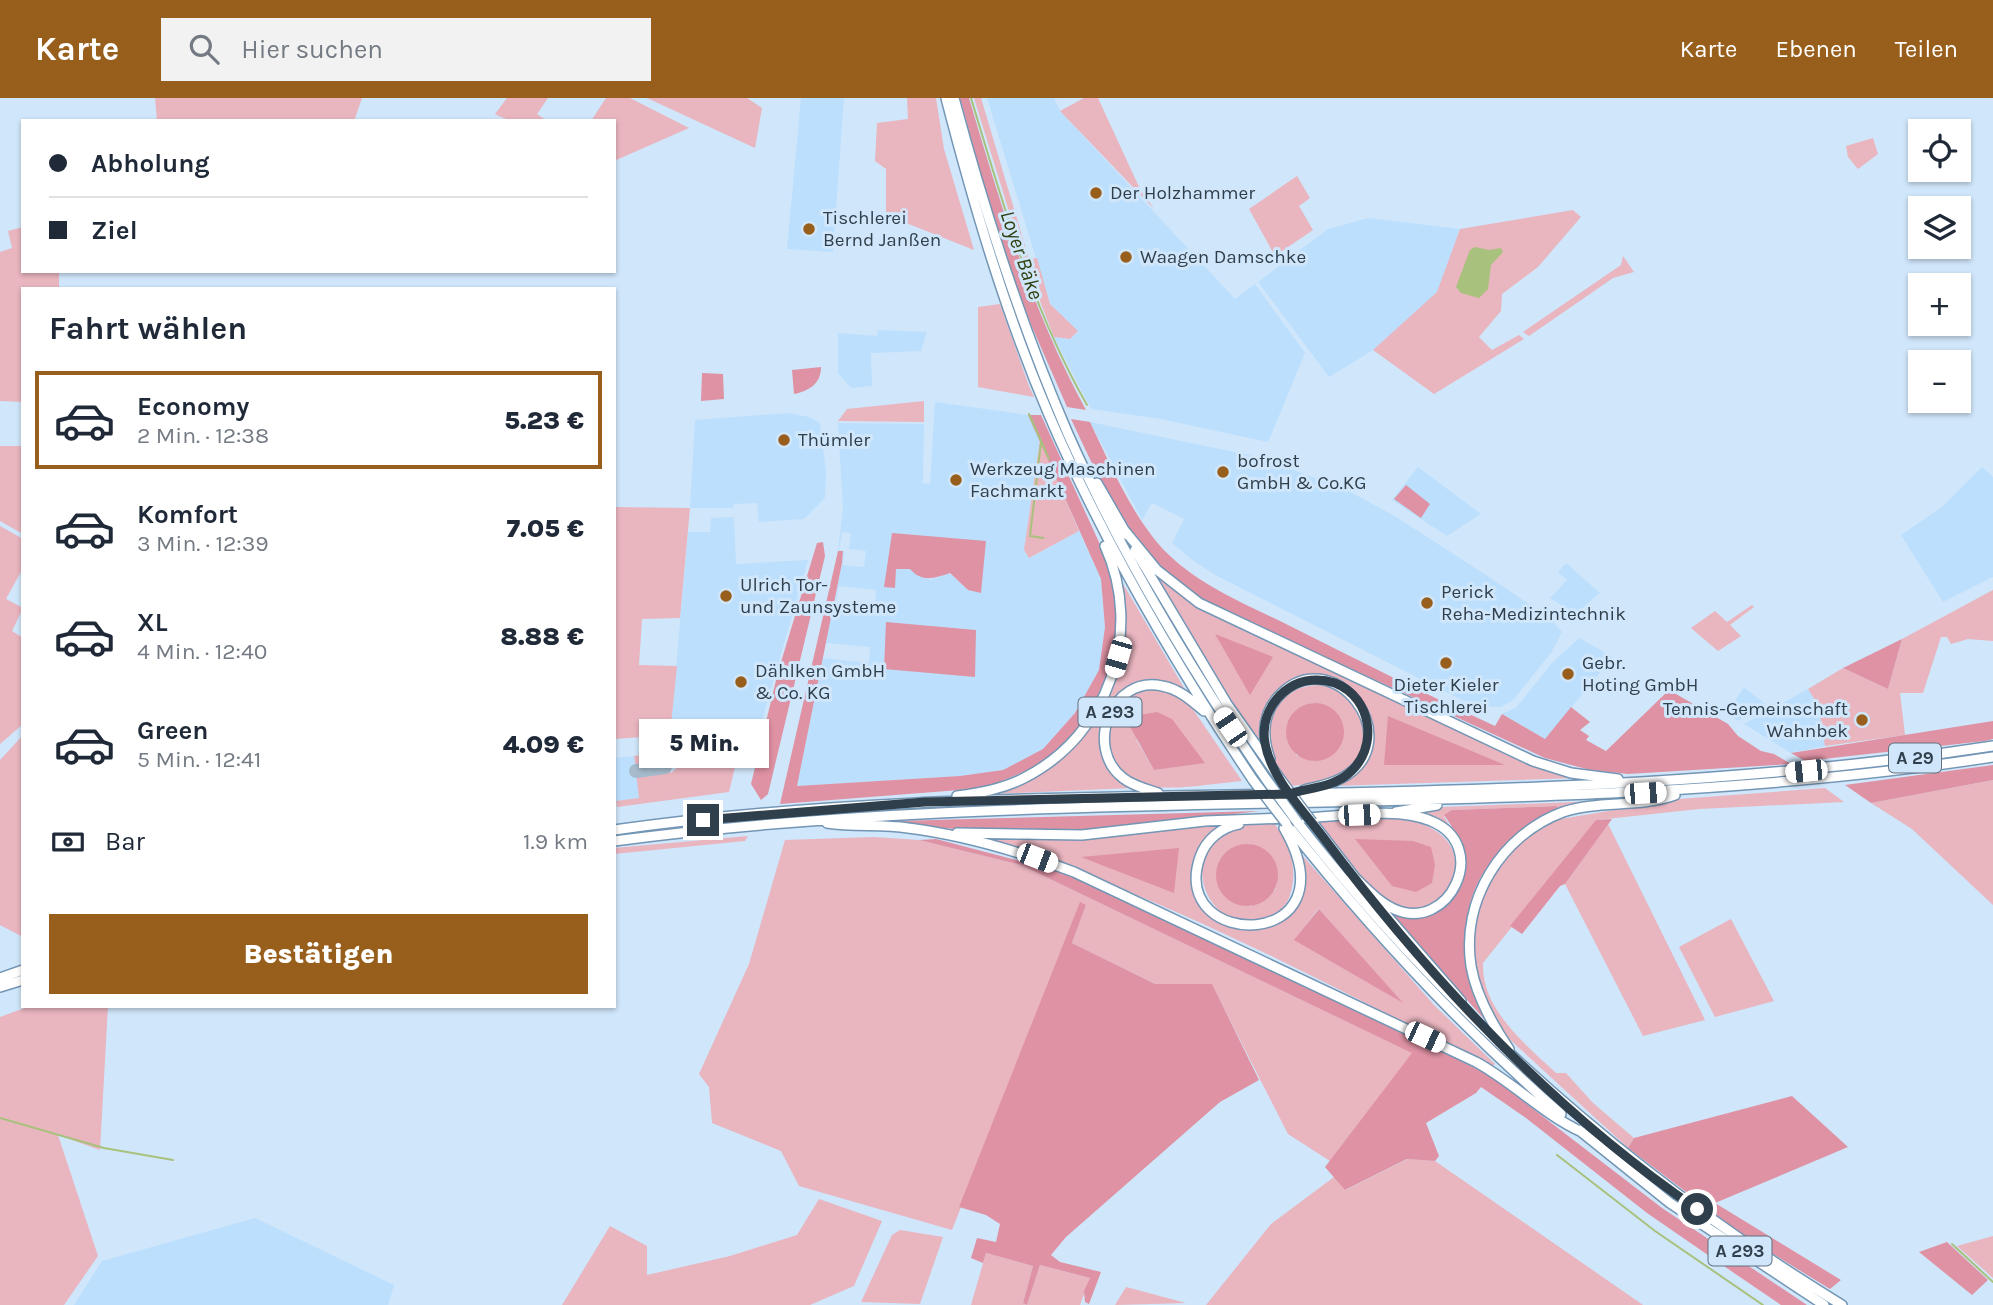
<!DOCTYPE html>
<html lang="de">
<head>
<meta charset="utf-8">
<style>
	:root { --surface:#fff; --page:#f2f2f3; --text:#1f2937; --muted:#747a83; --line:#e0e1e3; --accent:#985f1c }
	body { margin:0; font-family:Karla,sans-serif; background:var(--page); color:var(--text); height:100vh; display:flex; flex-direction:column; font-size:26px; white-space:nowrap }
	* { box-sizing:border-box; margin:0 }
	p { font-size:23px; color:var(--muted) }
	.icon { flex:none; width:38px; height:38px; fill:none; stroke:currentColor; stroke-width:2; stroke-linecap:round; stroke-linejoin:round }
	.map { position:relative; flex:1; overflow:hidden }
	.panel { position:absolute; left:21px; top:189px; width:595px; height:721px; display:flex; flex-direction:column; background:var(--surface); border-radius:0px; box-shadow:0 2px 5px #0004 }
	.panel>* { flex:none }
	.top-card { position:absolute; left:21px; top:21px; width:595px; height:154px; border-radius:0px; box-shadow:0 2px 5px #0004; display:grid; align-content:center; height:154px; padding:0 28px; background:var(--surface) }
	.fabs { position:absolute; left:1908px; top:21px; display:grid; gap:14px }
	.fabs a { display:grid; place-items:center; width:63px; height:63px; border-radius:0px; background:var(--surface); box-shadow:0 2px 5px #0004; font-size:35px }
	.end { position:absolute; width:32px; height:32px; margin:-16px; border:9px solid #303f4c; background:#fff; box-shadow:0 0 0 4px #fff }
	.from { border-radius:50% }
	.bubble { position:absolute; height:49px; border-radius:0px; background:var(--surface); box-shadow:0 2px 5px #0004; font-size:23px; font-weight:800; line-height:49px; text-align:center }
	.car { position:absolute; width:21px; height:42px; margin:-21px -10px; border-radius:9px; box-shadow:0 0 5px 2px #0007; background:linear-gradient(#fff 24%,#345 0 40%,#fff 0 76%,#345 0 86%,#fff 0) }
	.top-card b { display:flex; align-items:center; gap:24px; height:66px; font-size:26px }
	.top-card b+b { border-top:2px solid var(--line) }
	.top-card i { width:18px; height:18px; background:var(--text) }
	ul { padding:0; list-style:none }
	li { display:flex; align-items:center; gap:21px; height:98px; margin:0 14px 10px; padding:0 14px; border:4px solid transparent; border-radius:0px }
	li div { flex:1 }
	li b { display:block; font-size:26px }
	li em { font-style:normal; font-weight:800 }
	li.selected { border-color:var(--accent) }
	li>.icon { width:63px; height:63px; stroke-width:1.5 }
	h2 { padding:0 28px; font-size:32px; line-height:84px }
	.pay { display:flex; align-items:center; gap:18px; height:77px; padding:0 28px; font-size:26px }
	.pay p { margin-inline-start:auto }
	.cta { display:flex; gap:14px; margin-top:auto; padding:14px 28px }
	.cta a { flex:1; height:80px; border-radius:0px; background:var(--accent); color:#fff; font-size:28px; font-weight:800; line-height:80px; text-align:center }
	header { display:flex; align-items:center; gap:42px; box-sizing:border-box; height:98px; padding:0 35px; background:var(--accent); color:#fff }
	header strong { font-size:33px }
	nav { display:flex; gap:38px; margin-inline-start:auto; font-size:24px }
	.search { width:490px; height:63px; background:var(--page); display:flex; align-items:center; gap:18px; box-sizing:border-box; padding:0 24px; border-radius:0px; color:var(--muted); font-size:26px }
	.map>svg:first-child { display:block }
	.built { fill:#bcdffd; fill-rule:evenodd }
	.green { fill:#e9b5bf; fill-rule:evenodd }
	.forest { fill:#df92a3 }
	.water { fill:#a8c17d }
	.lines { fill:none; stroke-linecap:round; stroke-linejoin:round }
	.stream { stroke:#a8c17d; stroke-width:2 }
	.taxiway { stroke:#a6bbcd; stroke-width:14 }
	.motorway-casing { stroke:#7396b5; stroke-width:12 }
	.motorway { stroke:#fff; stroke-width:9 }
	.motorway-bridge-casing { stroke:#7396b5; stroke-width:12; stroke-linecap:butt }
	.motorway-bridge { stroke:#fff; stroke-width:9 }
	.route { stroke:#303f4c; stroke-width:9 }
	.poi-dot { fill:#985f1c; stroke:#d0e6fa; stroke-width:2.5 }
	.labels { text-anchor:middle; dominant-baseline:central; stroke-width:6; stroke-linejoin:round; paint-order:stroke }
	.shield { fill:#d0e6fa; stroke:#607180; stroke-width:2 }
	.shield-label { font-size:18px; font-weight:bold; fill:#303f4c }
	.poi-label { font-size:19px; fill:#303f4c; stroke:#d0e6fa; text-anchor:start }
	.water-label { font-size:21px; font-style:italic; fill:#30400e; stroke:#d0e6fa }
</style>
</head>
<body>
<header>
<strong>Karte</strong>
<div class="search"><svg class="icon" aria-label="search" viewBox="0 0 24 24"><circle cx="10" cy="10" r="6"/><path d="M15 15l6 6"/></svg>Hier suchen</div>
<nav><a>Karte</a><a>Ebenen</a><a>Teilen</a></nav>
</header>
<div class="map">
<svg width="1993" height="1207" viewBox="0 0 1993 1207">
	<rect width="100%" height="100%" fill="#d0e6fa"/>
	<path class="built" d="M801 0H844L833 154 787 151Z
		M987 0H1054L1060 13 1235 201 1255 186 1305 255 1268 344 1161 321 1091 311 1054 239 1070 241 1078 233 1050 206Z
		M1368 120 1460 131 1438 194 1373 252 1329 279 1258 184 1328 131Z
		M878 232 927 234 921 253 871 255 872 288 851 290 838 275V235L877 238Z
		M935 304 1028 317 1040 342 1024 452 1030 460 1079 433 1101 481 1105 529 1099 572 1075 615 1043 651 1003 672 960 678 797 688 842 465 843 454 838 453 843 410 838 325 924 326 923 385 930 386ZM842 434 851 435 849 451 866 453 864 469 843 467 844 453 839 452ZM986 443 968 492 950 475 930 482 911 471H896ZM839 488 876 492 875 513 835 508ZM826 545 870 549 869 565 823 560Z
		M788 315 809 319 820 325 826 374 825 400 804 421 759 424 757 405 734 406 733 410H690L695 322Z
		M1090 324 1263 360 1348 393 1393 417 1486 477 1550 520 1562 534 1551 555 1513 602 1501 609 1480 608 1462 602 1215 477 1191 461 1172 445 1184 421 1152 405 1142 422Z
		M1418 369 1481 416 1447 438 1392 402Z
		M1982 369 1993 379V479L1943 504 1901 437 1942 409Z
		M734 419 736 466 808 462 761 626 670 637 688 434H710L711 420Z
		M1566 465 1600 495 1575 516 1550 500 1567 482 1558 474Z
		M1579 540 1613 559 1545 641 1502 616 1517 609 1552 565Z
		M1744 589 1765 606 1738 623 1726 616Z
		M1808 591 1818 607 1825 648 1791 655 1744 626Z
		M634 658 640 700 616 703 614 660Z
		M255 1120 394 1187 388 1207H74L102 1163Z"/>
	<path class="green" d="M155 0H362L354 23H157Z
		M507 0H548L537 16 547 23C529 23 512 26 495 16Z
		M606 0H630L689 30 614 63V23H591Z
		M647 0H747L762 10 755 50Z
		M907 0H936L944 51 974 152 886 117V71L875 63 877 25 908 21Z
		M974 0H981L1029 161 1037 160 1050 206 1078 233 1070 241 1054 239 1024 162Z
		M1084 0H1098L1140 91 1154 111 1060 13Z
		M1873 40 1878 56 1858 71 1848 59 1846 48Z
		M1297 78 1310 100 1299 108 1313 132 1275 158 1249 111Z
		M1573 112 1581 119 1538 169 1502 196 1501 213 1479 239 1492 252 1519 237 1524 241 1434 296 1373 252 1437 194 1460 131Z
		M23 129V173H59V191H23V304L0 303V154L12 150 8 133Z
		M1623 158 1634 174 1613 180 1529 238 1523 234 1621 167Z
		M1000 206 1029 288 1034 299 978 289V209Z
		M924 303V324L838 323 847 311Z
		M1040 342 1079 433 1029 460 1024 452Z
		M0 348H23V436L0 423Z
		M614 409 690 410 680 520 642 521 639 567 677 568 670 637 614 641Z
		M0 428 23 441V470L6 501 23 510 12 533 23 540V626L0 646Z
		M1151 474C1200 517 1261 540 1319 567 1406 607 1491 646 1580 680L1332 688 1361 667C1364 654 1371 638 1370 625 1369 598 1337 575 1312 579 1298 582 1279 601 1267 609L1264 655Z
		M1119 479 1187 595 1170 587 1123 593C1092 628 1090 663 1132 690L990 696C1061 670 1117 617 1125 538 1127 518 1123 498 1119 479Z
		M1993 492V543L1968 541 1951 546 1947 539H1941L1923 595H1900L1905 637 1825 648 1818 607 1808 591 1843 570 1888 591 1902 541Z
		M1752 507 1754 509 1730 527 1741 538 1718 553 1691 530 1715 513 1727 524Z
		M1321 587C1360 596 1384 644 1347 672 1330 684 1310 686 1290 688 1284 677 1274 666 1271 654 1260 613 1280 588 1321 587ZM1311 605 1320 606 1314 663 1296 657 1301 609Z
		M1149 591 1173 595 1190 607 1242 683C1216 685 1169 694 1144 687 1089 670 1097 605 1149 591ZM1136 641 1205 664 1154 672Z
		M744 632 729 694 617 709 616 703 639 700 636 675 666 671 671 675 677 670 672 662 665 667 636 670 634 658 648 656 647 647 669 641Z
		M23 637V839L0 827V662Z
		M1993 682V807L1912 731 1871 705Z
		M1825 690 1844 704 1699 711 1597 722 1483 865C1481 911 1526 947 1556 975H1566L1593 1005 1634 1040 1628 1050 1506 938 1486 908 1473 865V838L1477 812 1486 786 1515 748 1540 730 1561 721 1679 701Z
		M1599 703 1559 713 1557 708 1452 712 1444 718 1460 747 1448 731 1411 716 1443 709Z
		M1395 720C1500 732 1447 833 1392 806 1364 792 1336 747 1316 722Z
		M1272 722C1289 745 1299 769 1290 797 1287 808 1278 815 1268 820 1214 843 1175 764 1226 734 1240 726 1257 725 1272 722ZM1248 746C1271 751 1282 769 1275 792L1251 808C1224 807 1211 785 1221 760Z
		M1232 723C1167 753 1192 846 1263 829 1281 825 1295 812 1301 795 1305 784 1302 768 1302 757L1434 907 1495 966 1491 969C1326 886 1161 794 983 742 1071 742 1146 733 1232 723ZM1318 811H1319L1400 903 1295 842Z
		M1608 726 1705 922 1643 938 1565 786Z
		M748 738 745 743 614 756V750Z
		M874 739 919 742 1021 767 1413 955 1330 1063 1288 1036 1212 887 1155 886 1072 845 1086 807 1080 805 952 1132 799 1088 781 1053 712 1025 709 989 699 976 749 866 785 742Z
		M1731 821 1774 903 1715 919 1679 849Z
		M30 908H108L100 1052 58 1037 98 1158 64 1207H0V919Z
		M1408 1061 1435 1063 1643 1207H1206L1271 1126 1334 1079 1346 1092Z
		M819 1101 882 1123 854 1188 810 1207H562L610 1128 647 1148V1177L730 1158 797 1137Z
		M900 1132 943 1139 920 1206 861 1204 892 1137Z
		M1993 1138V1180L1957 1148Z
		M986 1155 1033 1168 1023 1205 1027 1207 1040 1167 1090 1180 1080 1207H971Z
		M1126 1189 1186 1205 1115 1207Z"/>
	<path class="forest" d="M960 0H969C1001 108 1032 213 1086 312L1067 309 1029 222 995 128Z
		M821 269C821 286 809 293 794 296L792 272Z
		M702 275 723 276 724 301 701 303Z
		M1028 317H1041L1103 453 1116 500 1117 535 1112 565 1089 618 1059 650 1033 670 985 690 780 706 838 453H843L842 465 797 688 960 678 1003 672 1043 651 1075 615 1099 572 1105 529 1101 481Z
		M1071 321 1090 324C1110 366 1135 425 1169 457 1202 489 1248 507 1288 527 1357 562 1426 596 1495 628L1502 616 1545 641 1571 609 1590 624 1580 632 1589 638 1586 642 1606 653 1669 592 1728 626 1738 638 1761 653 1774 656 1791 666 1628 676 1590 672 1545 660 1210 506C1138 464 1105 394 1071 321Z
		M1406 387 1430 406 1421 420 1394 401Z
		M892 435 986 443 981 495 968 492 950 475C935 480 922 485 910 471H896L895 490 884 489Z
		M823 444 825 458 768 696 761 702 751 686 778 574 817 445Z
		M886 524 976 532 975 579 884 571Z
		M1215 536 1273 559 1250 597Z
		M1902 541 1888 591 1843 570Z
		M1286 634a29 29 0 1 1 58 0a29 29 0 1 1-58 0Z
		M1157 614 1172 621 1205 665 1154 672 1128 625 1139 617Z
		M1388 618 1505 667H1384Z
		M1993 623V641L1985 643 1805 663 1791 655Z
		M1993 667V682L1871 705 1845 687Z
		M1557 708 1559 713C1541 725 1517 737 1502 752 1453 799 1461 866 1485 922L1387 812C1422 827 1435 816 1454 787 1460 779 1466 772 1465 762 1463 747 1453 729 1444 717L1452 712Z
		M1260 713C1139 727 1018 746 896 723Z
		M1612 721 1565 786 1560 788 1522 836 1510 828 1596 722Z
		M936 741 1066 775 1256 862 1489 977 1662 1110 1807 1207H1781L1734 1175 1647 1115 1526 1020 1481 989 1476 995 1426 1025 1439 1058 1435 1063 1407 1061 1345 1092 1325 1069 1412 955 1021 767 919 742Z
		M1355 741 1413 743 1431 749 1435 767 1432 785 1416 794 1392 788Z
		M1216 777a31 31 0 1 1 62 0a31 31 0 1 1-62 0Z
		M1179 750 1174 795 1081 759Z
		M1080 804 1086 807 1072 845 1155 886H1212L1259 982 1220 1004 1066 1139 1051 1157 1060 1164 1101 1174 1089 1206 1085 1204 1084 1193 1090 1180 1040 1167 1027 1207 1023 1205 1033 1168 986 1155 983 1165 971 1160 977 1140 996 1144 1000 1126 986 1117 959 1109Z
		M1319 811 1403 905 1294 842Z
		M1792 998 1848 1049 1715 1105 1841 1182 1830 1191 1747 1140 1628 1050 1634 1040Z
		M1947 1144 1988 1182 1972 1197 1919 1154Z"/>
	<path class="water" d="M1475 149 1489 152 1501 150 1503 154 1491 167 1488 191 1479 200 1461 195 1456 189 1470 152Z"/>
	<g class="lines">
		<path class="stream" d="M971 0C1003 106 1032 211 1087 307
			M1029 316 1049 361
			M1041 344 1030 438 1043 440
			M0 1020 104 1050 173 1062
			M1557 1057 1655 1133 1763 1207
			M1952 1146 1993 1184"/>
		<path class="taxiway" d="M636 673 665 669"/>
		<g class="motorway-casing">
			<path id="motorway" d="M946 0C974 108 1005 214 1049 317 1104 445 1175 566 1253 682
				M954 0C985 115 1021 227 1068 336 1122 458 1191 572 1266 681
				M1097 385 1127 437
				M1125 433 1157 472 1199 505 1533 663 1571 675 1618 681
				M1135 452 1227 606 1280 681
				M1270 661C1262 639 1262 618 1277 600 1331 538 1413 644 1340 681 1329 687 1316 689 1304 692
				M1158 695C1146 691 1133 688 1123 680 1084 650 1111 577 1162 588 1179 591 1191 602 1204 613
				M957 698C979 695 1003 691 1024 680 1109 637 1144 534 1105 448
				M1396 714 1437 707
				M1302 720C1339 719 1397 708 1431 723 1492 748 1449 836 1394 811 1378 804 1365 789 1352 777
				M1312 724 1356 781
				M827 725C854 729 881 726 908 730 964 737 1021 754 1074 774L1476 964C1513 984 1544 1017 1582 1034
				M1286 725C1370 831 1459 927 1561 1016
				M1298 725C1450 918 1632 1079 1842 1207
				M1239 726C1221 729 1206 742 1200 759 1167 854 1356 854 1284 730
				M614 732C837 700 1062 700 1287 696 1523 692 1759 684 1993 648
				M957 735 1082 737 1205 723 1288 720
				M614 743C1072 682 1536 729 1993 659
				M1374 803 1461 903
				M0 880 23 872
				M0 889 23 882
				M1509 951C1492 926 1476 897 1471 868 1461 802 1501 737 1563 714 1599 702 1639 710 1675 697
				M1579 1032 1670 1105 1824 1207"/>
		</g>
		<use href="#motorway" class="motorway"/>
		<g class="motorway-bridge-casing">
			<path id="motorway-bridge" d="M1266 681 1298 725
				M1280 681 1312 724
				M1253 682 1286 725"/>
		</g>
		<use href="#motorway-bridge" class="motorway-bridge"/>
	</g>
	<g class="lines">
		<path class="route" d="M703 722 925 704 1289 696C1308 690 1333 689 1348 676 1379 651 1373 600 1335 585 1320 580 1302 581 1289 590 1271 602 1261 623 1265 645 1271 680 1302 711 1323 739 1428 879 1552 1012 1697 1111"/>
	</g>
	<g class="poi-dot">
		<circle cx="1096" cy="95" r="7"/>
		<circle cx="809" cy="131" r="7"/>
		<circle cx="1126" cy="159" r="7"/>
		<circle cx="784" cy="342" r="7"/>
		<circle cx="1223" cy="374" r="7"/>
		<circle cx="956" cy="382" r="7"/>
		<circle cx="726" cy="498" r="7"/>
		<circle cx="1427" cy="505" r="7"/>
		<circle cx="1446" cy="565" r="7"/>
		<circle cx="1568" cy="576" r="7"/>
		<circle cx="741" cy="584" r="7"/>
		<circle cx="1862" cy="622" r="7"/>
	</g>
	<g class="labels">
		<g class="shield">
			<rect x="1078.5" y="599.5" width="63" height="29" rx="5"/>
			<rect x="1889" y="645.5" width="52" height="29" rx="5"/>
			<rect x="1708.5" y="1138.5" width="63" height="29" rx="5"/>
		</g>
		<g class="shield-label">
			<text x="1110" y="614">A 293</text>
			<text x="1915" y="660">A 29</text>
			<text x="1740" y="1153">A 293</text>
		</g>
		<g class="poi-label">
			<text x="1110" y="95">Der Holzhammer</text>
			<text x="823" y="120">Tischlerei<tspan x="823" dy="22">Bernd Janßen</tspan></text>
			<text x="1140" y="159">Waagen Damschke</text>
			<text x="798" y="342">Thümler</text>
			<text x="1237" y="363">bofrost<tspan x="1237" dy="22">GmbH &amp; Co.KG</tspan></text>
			<text x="970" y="371">Werkzeug Maschinen<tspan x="970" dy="22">Fachmarkt</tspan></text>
			<text x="740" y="487">Ulrich Tor-<tspan x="740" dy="22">und Zaunsysteme</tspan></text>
			<text x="1441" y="494">Perick<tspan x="1441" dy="22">Reha-Medizintechnik</tspan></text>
			<text x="1582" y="565">Gebr.<tspan x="1582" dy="22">Hoting GmbH</tspan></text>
			<text x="755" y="573">Dählken GmbH<tspan x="755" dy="22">&amp; Co. KG</tspan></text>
			<text x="1446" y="587" text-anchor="middle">Dieter Kieler<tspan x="1446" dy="22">Tischlerei</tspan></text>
			<text x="1848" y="611" text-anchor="end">Tennis-Gemeinschaft<tspan x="1848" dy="22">Wahnbek</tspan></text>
		</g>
		<g class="water-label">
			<text transform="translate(1022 157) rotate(71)">Loyer Bäke</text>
		</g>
	</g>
</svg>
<div class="fabs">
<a><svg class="icon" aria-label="locate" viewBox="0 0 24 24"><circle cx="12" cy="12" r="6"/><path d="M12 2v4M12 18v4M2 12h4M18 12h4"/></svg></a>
<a><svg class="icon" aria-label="layers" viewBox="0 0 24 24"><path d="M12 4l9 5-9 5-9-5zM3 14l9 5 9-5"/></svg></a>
<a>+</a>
<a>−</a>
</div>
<i class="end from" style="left:1697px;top:1111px"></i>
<i class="end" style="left:703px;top:722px"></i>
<div class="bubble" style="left:639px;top:621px;width:130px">5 Min.</div>
<i class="car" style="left:1118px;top:559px;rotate:196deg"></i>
<i class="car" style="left:1230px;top:629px;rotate:326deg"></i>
<i class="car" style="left:1806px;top:673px;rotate:264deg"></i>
<i class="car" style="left:1645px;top:695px;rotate:87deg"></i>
<i class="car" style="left:1359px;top:717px;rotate:88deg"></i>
<i class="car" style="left:1037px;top:760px;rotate:111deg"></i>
<i class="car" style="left:1425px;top:939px;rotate:115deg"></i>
<div class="top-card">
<b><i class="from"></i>Abholung</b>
<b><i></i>Ziel</b>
</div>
<section class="panel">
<h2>Fahrt wählen</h2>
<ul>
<li class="selected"><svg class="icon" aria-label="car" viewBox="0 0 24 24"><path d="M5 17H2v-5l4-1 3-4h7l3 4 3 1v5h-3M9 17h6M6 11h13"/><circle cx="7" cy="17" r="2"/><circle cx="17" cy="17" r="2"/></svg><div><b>Economy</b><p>2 Min. · 12:38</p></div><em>5.23 €</em></li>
<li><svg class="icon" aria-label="car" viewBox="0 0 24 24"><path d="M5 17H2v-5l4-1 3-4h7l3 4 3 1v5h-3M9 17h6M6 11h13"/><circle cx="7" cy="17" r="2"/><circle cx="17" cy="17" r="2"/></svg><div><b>Komfort</b><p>3 Min. · 12:39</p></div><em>7.05 €</em></li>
<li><svg class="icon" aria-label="car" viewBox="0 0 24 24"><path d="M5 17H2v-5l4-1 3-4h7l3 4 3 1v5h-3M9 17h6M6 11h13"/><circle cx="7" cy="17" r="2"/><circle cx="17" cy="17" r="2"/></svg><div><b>XL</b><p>4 Min. · 12:40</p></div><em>8.88 €</em></li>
<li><svg class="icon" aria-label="car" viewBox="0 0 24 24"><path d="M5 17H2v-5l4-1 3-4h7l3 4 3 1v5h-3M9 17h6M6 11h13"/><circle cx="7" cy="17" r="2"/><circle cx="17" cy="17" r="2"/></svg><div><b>Green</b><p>5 Min. · 12:41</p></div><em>4.09 €</em></li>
</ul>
<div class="pay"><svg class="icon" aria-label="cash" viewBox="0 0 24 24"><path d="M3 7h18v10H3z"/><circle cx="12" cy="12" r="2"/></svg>Bar<p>1.9 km</p></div>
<div class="cta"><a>Bestätigen</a></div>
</section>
</div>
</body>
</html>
